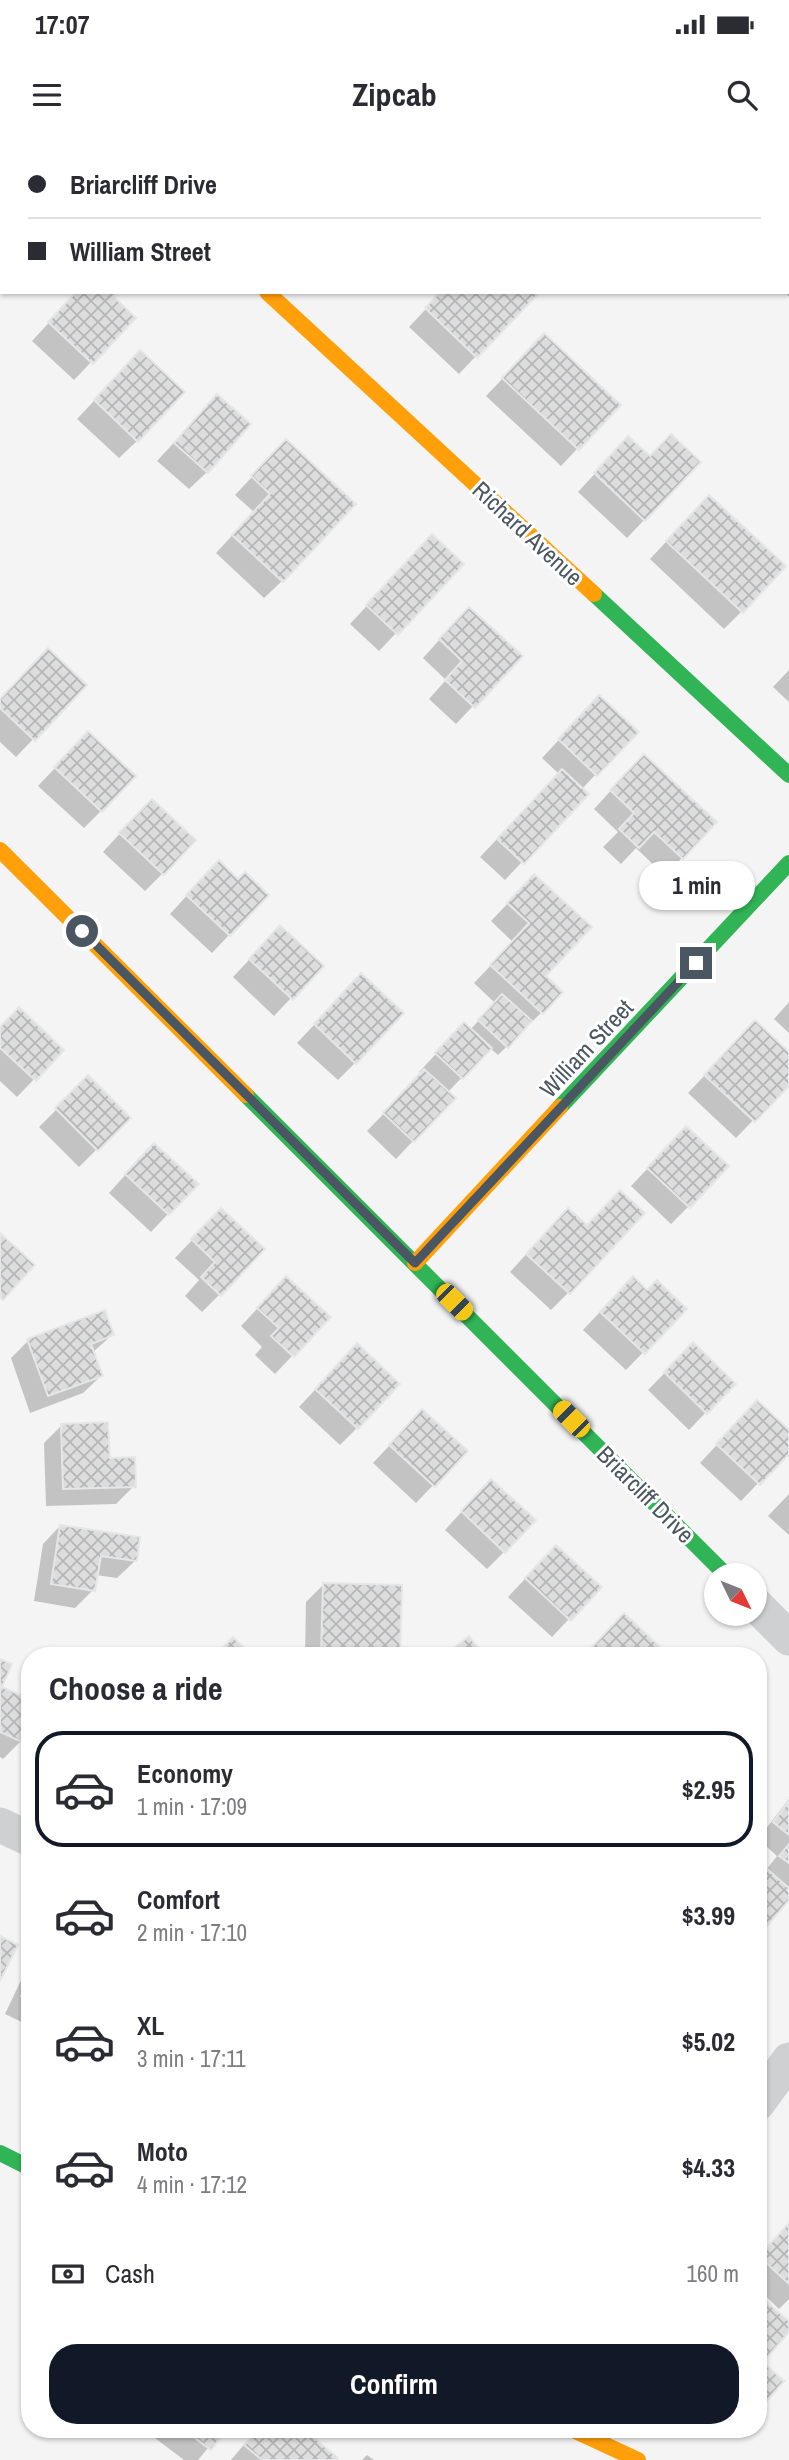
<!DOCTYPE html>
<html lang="en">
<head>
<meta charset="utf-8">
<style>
	:root { --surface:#fff; --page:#f2f2f3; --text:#2b2b33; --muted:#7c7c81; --line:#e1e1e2; --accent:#111827 }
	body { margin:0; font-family:"Archivo Narrow",sans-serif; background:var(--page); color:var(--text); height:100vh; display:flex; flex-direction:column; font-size:26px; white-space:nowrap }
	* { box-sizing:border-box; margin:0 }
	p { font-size:23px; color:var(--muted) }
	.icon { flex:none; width:38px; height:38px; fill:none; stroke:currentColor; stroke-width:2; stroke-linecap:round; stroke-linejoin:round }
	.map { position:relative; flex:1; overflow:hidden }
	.details { position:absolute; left:21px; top:1507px; width:746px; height:791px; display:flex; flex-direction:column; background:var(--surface); border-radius:28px; box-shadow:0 2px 5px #0004 }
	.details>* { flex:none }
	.guide { position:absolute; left:0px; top:0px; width:789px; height:154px; box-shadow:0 2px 5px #0004; display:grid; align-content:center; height:154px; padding:0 28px; background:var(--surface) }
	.needle { width:46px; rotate:133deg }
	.controls { position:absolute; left:704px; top:1423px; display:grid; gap:14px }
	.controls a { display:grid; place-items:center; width:63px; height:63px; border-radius:50%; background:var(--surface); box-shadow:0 2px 5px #0004; font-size:35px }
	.end { position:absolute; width:32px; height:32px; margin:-16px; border:9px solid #4a5661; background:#fff; box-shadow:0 0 0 4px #fff }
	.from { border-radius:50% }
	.bubble { position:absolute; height:49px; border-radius:24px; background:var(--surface); box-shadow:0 2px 5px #0004; font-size:23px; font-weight:800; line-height:49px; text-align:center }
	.car { position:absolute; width:21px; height:42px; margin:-21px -10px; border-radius:9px; box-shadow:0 0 5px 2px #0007; background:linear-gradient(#f5c518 24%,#345 0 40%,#f5c518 0 76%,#345 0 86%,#f5c518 0) }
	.guide b { display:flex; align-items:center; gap:24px; height:66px; font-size:26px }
	.guide b+b { border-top:2px solid var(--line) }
	.guide i { width:18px; height:18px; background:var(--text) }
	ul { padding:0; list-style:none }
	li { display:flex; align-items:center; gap:21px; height:116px; margin:0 14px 10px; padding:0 14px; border:4px solid transparent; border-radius:28px }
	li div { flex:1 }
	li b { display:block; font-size:26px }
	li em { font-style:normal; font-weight:800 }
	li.current { border-color:var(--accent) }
	li>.icon { width:63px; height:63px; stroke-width:1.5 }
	h2 { padding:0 28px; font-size:32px; line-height:84px }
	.pay { display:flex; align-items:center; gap:18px; height:77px; padding:0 28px; font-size:26px }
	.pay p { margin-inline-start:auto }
	.button { display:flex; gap:14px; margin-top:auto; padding:14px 28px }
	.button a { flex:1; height:80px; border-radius:28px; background:var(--accent); color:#fff; font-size:28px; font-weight:800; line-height:80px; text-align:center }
	.status { display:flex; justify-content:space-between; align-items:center; height:49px; padding:0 35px; background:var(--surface); direction:ltr }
	.status svg { height:19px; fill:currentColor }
	header { display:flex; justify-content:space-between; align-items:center; height:91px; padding:0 28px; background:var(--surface); font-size:32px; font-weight:800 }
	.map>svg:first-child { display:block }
	.shadow { fill:#0003 }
	.building { fill:url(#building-cross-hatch); stroke:#e5e6e7; stroke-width:2 }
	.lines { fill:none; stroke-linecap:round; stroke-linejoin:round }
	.street { stroke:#ced0d2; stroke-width:35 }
	.fast { stroke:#30b455; stroke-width:16 }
	.slow { stroke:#ff9f0a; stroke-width:16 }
	.route { stroke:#4a5661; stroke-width:9 }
	.labels { text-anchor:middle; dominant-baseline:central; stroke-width:6; stroke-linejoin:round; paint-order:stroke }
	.street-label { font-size:24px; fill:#4a5661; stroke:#fff }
</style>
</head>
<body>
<div class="status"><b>17:07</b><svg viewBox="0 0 49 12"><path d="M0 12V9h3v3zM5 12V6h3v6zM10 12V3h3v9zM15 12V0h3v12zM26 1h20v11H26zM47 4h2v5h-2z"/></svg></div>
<header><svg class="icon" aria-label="menu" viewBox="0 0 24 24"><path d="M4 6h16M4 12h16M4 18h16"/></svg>Zipcab<svg class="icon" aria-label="search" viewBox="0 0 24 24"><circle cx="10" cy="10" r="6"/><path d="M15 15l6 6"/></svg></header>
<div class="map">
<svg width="789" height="2320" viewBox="0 0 789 2320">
	<defs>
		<pattern id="building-cross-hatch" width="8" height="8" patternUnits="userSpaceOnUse" patternTransform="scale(1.75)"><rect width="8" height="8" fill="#ddddde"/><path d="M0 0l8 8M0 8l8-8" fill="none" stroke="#b5b6b7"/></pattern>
	</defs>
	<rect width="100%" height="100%" fill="#f4f4f4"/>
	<path class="shadow" d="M162 0H186L185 2Z
		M631 0H711L629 2Z
		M0 15 2 17 0 33Z
		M2 51V68L0 69V53Z
		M789 80V157L784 152H788Z
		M77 152 111 157 133 178 74 240 32 201Z
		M442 152 476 216 459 234 409 187Z
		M527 213 578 308 561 326 486 256Z
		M123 230 137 301 119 318 77 279Z
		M217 256 207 332 189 349 157 321Z
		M611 316 650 318 699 322 627 398 578 352Z
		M269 319 282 441 264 458 216 413 254 372 235 355Z
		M692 374 742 471 724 489 650 419Z
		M415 414 396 493 379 511 350 484Z
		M452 486 520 516 456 584 429 559 446 540 423 518Z
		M789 530V562L773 547Z
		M85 545 16 617 0 602V560Z
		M582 575 636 592 581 650 586 654 505 740 480 717 559 634 542 618Z
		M71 611 101 671 84 688 38 646Z
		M627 633 682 718 664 735 636 708 621 724 603 707 618 692 594 669Z
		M134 678 163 733 145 751 103 712Z
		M534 736 544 836 542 872 498 915 490 908 447 953 413 1001 396 1019 367 991 422 934 419 932 447 902 470 890 495 863 474 843 513 802 491 781Z
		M201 740 238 742 267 755 212 813 170 774Z
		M263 805 291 858 274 876 233 837Z
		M344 853 355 923 338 940 297 903Z
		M789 862V893L774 879Z
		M0 888 62 910 17 957 0 941Z
		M738 900 789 914V943L736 998 688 953Z
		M88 938 128 978 79 1027 39 987Z
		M669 1006 689 1066 671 1084 631 1046Z
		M137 1022 196 1044 151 1092 109 1053Z
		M221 1070 219 1155 202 1172 185 1156 199 1140 175 1118Z
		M551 1087H586L569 1152 551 1170 510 1132Z
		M647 1152 685 1169 626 1230 583 1190 615 1156Z
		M269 1156 328 1178 275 1234 255 1215 262 1207 241 1186Z
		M112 1195 92 1213 101 1236 83 1253 30 1273 11 1218 28 1201Z
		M693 1204 733 1244 689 1290 648 1250Z
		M340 1223 357 1288 340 1305 299 1267Z
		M740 1280 789 1293V1311L741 1361 700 1323Z
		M62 1285 108 1320 134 1346 116 1364 46 1366 44 1303Z
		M405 1289 465 1312 416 1363 373 1323Z
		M789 1354V1395L768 1376Z
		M474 1358 504 1412 487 1429 445 1390Z
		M60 1386 135 1421 117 1438 96 1435 93 1450 75 1468 34 1461 43 1404Z
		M539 1424 599 1447 552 1497 508 1457Z
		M324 1444 398 1516H305L306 1462Z
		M607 1493 667 1516H586Z
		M0 1549 21 1601 3 1619 0 1617Z
		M30 1605V1618L24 1615Z
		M789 1659V1757L758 1794V1723L766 1730 777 1716 758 1699Z
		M30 1829V1886L5 1874 23 1836Z
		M789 2085V2159L779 2169 758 2149V2118Z
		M759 2157 789 2184V2189L760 2222 782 2241 758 2269Z
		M143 2289H224L198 2320H184Z
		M257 2289H301L334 2320H231Z
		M367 2315 374 2320H362Z"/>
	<path class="building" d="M246 0H340L342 2H244Z
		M654 0H713L712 2Z
		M76 152H117L113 156 136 178 93 224 48 182Z
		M440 152H538L539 153 477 218 425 168Z
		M544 193 621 265 579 310 502 238Z
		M140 210 185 252 138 302 94 260Z
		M217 254 251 284 208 333 174 303Z
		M671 294 701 322 645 381 594 333 628 296 650 316Z
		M286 299 356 364 283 442 232 395 270 354 251 336Z
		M709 355 786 426 743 473 666 401Z
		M432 394 464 424 398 495 366 465Z
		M469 467 523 516 475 568 445 540 462 521 439 499Z
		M48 508 87 545 35 601 0 568V559Z
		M599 555 639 592 597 636 558 599Z
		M88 591 136 636 102 672 54 627Z
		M644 614 717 682 683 719 654 692 639 708 619 689 634 673 610 650Z
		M562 629 589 654 524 724 497 699Z
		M152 659 196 700 164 735 119 693Z
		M219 720 238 739 245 732 269 755 230 796 186 755Z
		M534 734 592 787 546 836 563 852 543 874 490 825 529 783 507 763Z
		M280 785 324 826 293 860 249 819Z
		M361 833 404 873 356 924 314 884Z
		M502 854 532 881 508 908 478 880Z
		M19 867 64 910 36 941 0 908V887Z
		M755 880 789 912V946L755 982 704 935Z
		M464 882 492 908 463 939 435 913Z
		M424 929 456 958 414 1002 383 973Z
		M88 935 131 978 98 1011 55 968Z
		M686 986 729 1026 690 1068 647 1028Z
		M154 1003 199 1044 169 1075 125 1034Z
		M620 1050 645 1073 570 1154 526 1114 568 1068 587 1085Z
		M221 1068 265 1109 221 1156 201 1137 215 1122 191 1099Z
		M0 1093 35 1125 3 1160 0 1157Z
		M286 1136 331 1177 294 1217 271 1196 279 1188 257 1168Z
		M633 1136 647 1150 657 1140 687 1169 645 1214 600 1172Z
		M105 1170 114 1195 91 1204 103 1236 48 1256 27 1199Z
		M693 1202 736 1244 707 1274 664 1232Z
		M357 1203 400 1244 358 1289 315 1249Z
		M757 1260 789 1290V1314L760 1345 716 1304Z
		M422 1269 468 1311 435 1347 389 1305Z
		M108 1282 110 1318 135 1317 136 1347 63 1349 61 1284Z
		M491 1339 536 1380 505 1413 461 1371Z
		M60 1385 140 1397 137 1421 101 1416 95 1451 51 1444Z
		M556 1405 602 1447 571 1481 525 1438Z
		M323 1443 402 1445 400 1516H321Z
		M624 1473 670 1516H601L592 1507Z
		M469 1496 484 1516H444Z
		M233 1497 253 1516H215Z
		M0 1519 12 1524 2 1547 30 1559V1585L22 1602 0 1592Z
		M789 1661V1695L773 1682Z
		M789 1704V1723L779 1716Z
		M758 1721 789 1748V1760L758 1797Z
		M0 1796 18 1805 0 1841Z
		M30 1838V1861L21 1856Z
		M789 2083V2144L759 2116Z
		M759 2155 789 2181V2192L763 2222 784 2241 759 2270Z
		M183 2289H227L211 2310Z
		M258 2289H304L338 2318 337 2320H262L244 2305Z"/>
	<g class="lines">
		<path class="street" d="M103 0 105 2
			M754 1463 789 1498
			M0 1685 30 1699
			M758 1963 789 1920"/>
		<path class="fast" d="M594 454 789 635
			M246 955 726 1435
			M560 967 789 723
			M0 2013 30 2028"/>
		<path class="slow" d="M267 152 594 454
			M0 710 246 955
			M415 1123 560 967
			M571 2289 638 2320"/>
	</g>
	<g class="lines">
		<path class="route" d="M82 791 415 1123 696 823"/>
	</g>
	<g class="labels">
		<g class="street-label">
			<text transform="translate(528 393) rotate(43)">Richard Avenue</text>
			<text transform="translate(586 908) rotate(-47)">William Street</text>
			<text transform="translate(646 1354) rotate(45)">Briarcliff Drive</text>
		</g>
	</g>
</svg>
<div class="controls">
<a><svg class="needle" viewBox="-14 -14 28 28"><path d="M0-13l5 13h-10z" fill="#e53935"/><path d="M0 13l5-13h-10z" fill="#7c7c81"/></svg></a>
</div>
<i class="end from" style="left:82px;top:791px"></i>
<i class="end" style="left:696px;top:823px"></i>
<div class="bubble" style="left:639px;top:721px;width:116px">1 min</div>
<i class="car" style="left:454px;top:1162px;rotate:135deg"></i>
<i class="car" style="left:571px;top:1279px;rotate:315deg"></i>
<div class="guide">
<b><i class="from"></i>Briarcliff Drive</b>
<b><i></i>William Street</b>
</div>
<section class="details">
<h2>Choose a ride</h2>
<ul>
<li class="current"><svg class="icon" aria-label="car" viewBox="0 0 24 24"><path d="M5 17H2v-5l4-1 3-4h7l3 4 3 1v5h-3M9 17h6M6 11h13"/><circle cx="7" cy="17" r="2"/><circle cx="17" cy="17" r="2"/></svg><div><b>Economy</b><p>1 min · 17:09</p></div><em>$2.95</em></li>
<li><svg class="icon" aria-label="car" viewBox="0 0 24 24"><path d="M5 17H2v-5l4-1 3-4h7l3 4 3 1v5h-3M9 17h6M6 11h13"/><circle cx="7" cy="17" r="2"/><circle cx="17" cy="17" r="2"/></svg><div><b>Comfort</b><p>2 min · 17:10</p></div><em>$3.99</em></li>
<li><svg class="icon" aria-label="car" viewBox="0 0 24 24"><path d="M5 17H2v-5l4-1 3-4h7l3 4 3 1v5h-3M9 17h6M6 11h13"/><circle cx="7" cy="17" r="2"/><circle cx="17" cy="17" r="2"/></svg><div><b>XL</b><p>3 min · 17:11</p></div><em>$5.02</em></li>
<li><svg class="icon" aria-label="car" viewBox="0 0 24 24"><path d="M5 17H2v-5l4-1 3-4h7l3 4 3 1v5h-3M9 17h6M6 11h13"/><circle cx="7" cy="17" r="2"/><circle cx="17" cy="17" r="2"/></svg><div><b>Moto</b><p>4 min · 17:12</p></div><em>$4.33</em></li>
</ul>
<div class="pay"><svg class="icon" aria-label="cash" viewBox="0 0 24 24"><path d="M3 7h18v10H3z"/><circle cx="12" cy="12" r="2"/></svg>Cash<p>160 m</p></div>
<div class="button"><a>Confirm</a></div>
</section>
</div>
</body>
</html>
